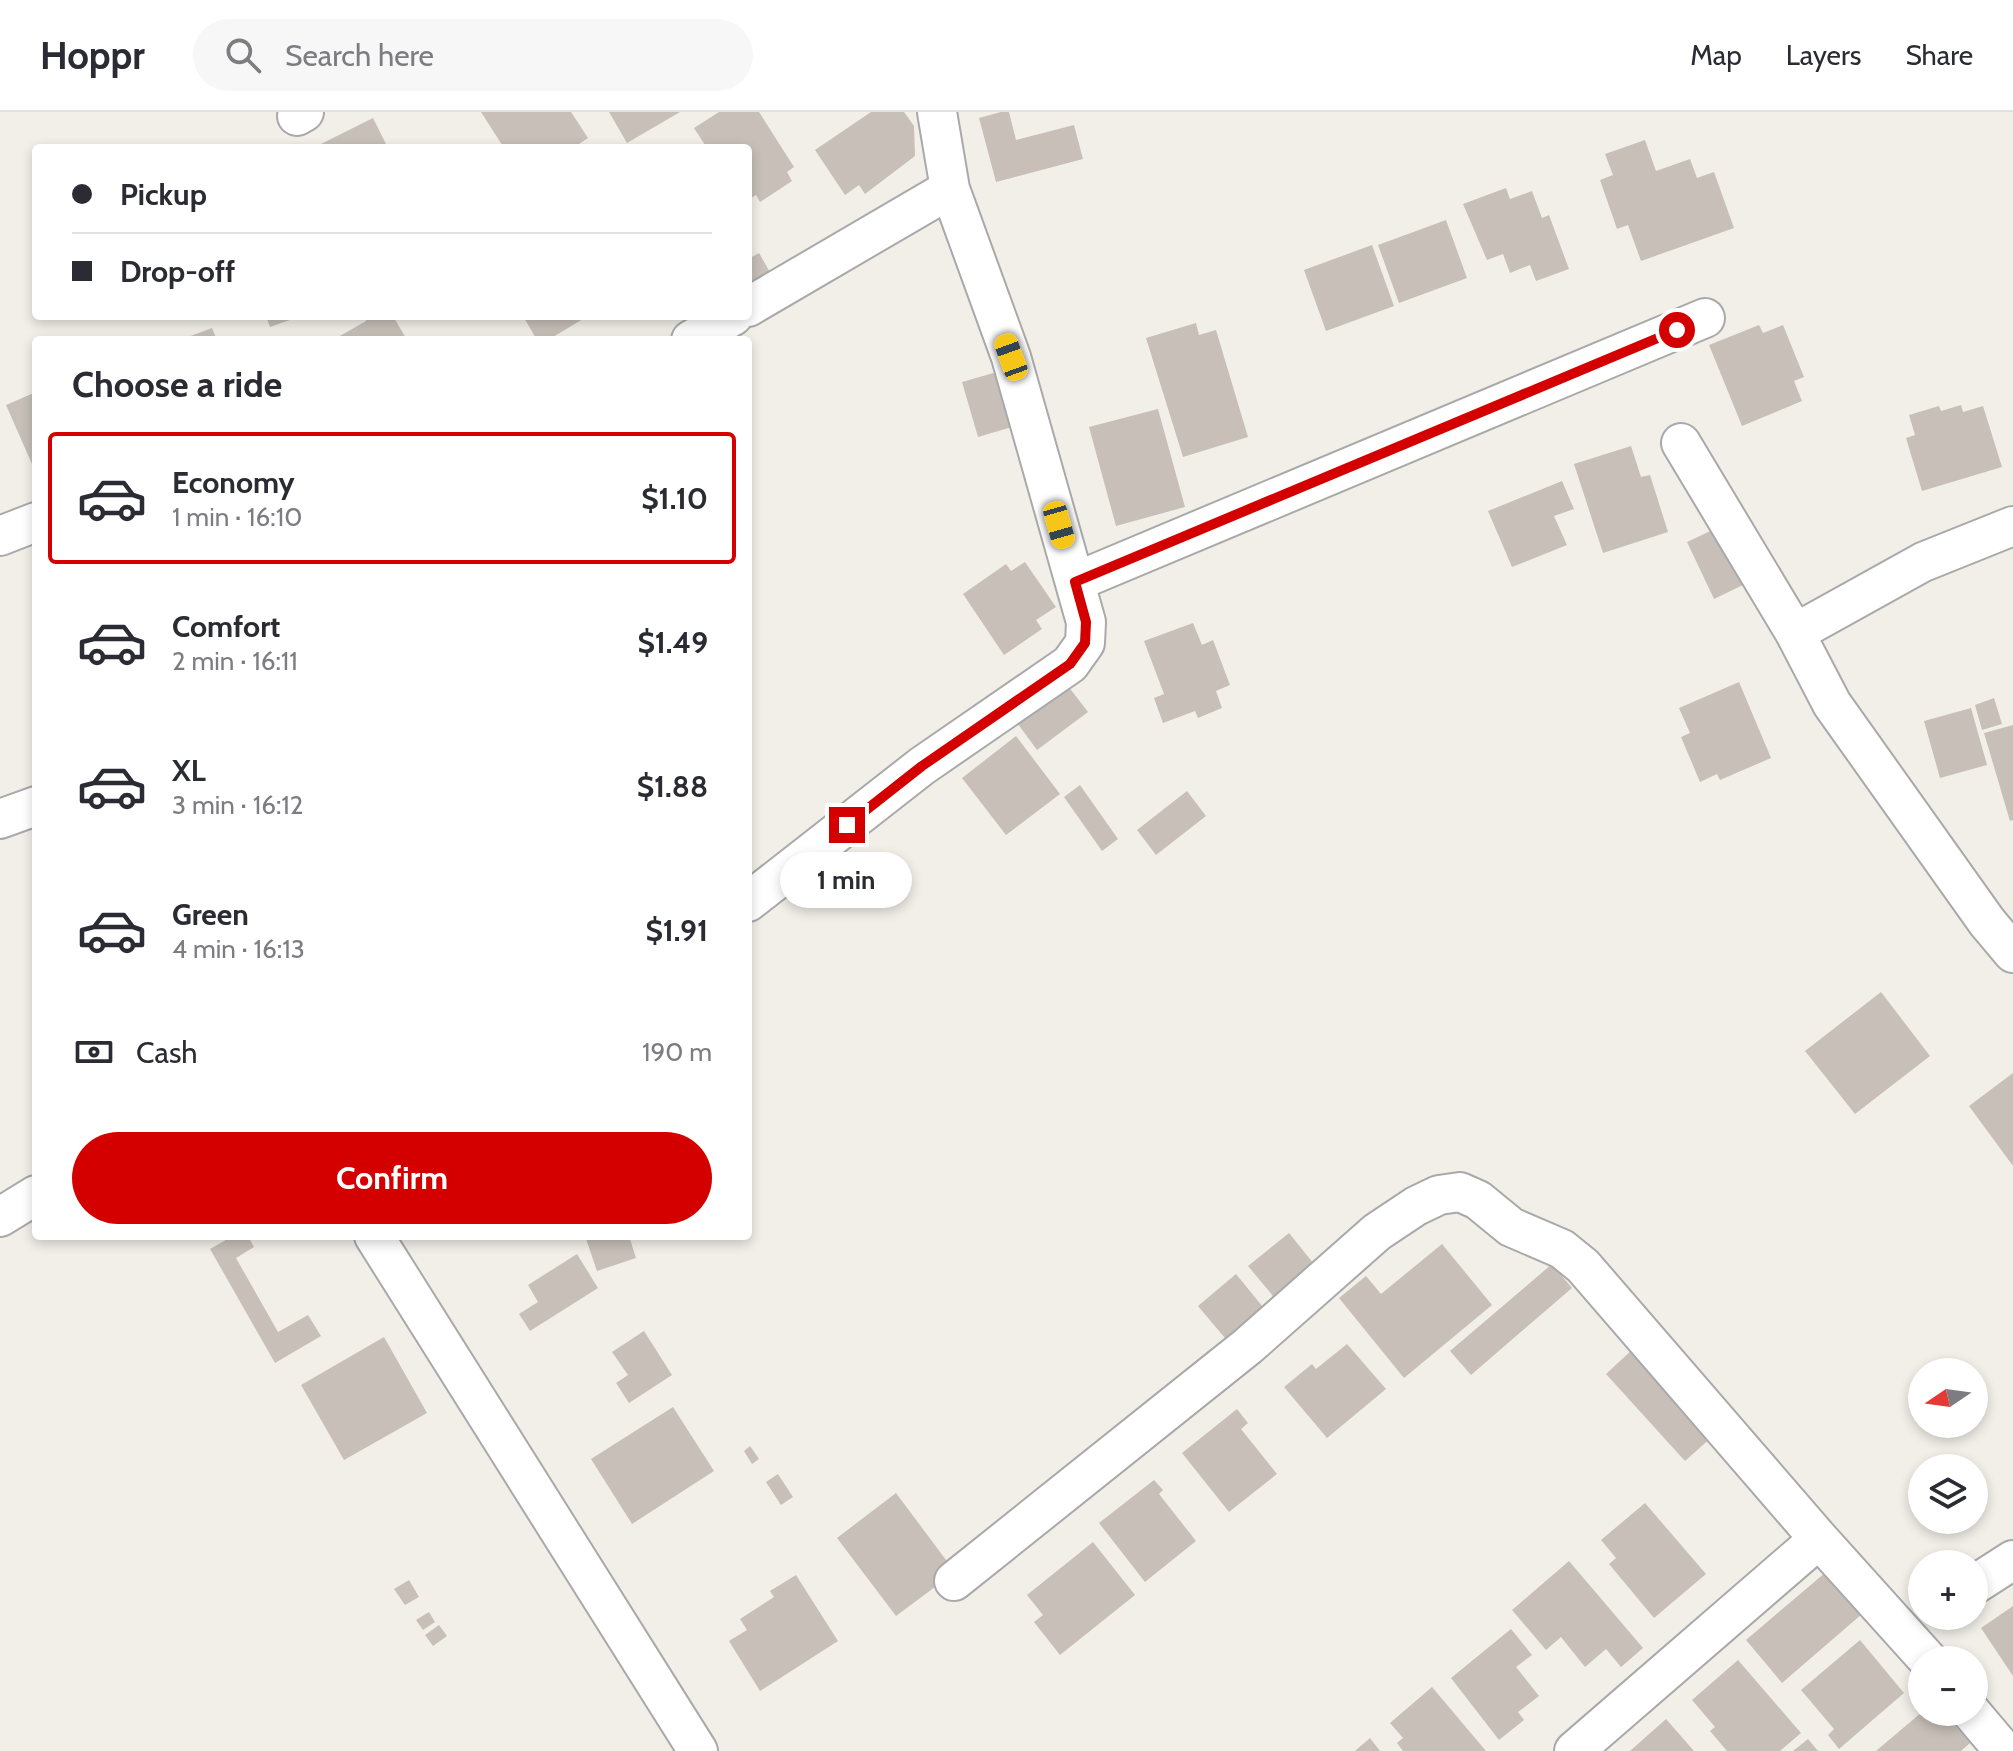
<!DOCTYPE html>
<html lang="en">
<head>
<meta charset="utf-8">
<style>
	:root { --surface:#fff; --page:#f7f7f7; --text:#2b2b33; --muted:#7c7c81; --line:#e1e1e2; --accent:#d40000 }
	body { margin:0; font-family:Cabin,sans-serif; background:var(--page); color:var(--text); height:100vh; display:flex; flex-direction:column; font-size:30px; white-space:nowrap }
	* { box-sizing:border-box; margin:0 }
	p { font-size:26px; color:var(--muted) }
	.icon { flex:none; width:44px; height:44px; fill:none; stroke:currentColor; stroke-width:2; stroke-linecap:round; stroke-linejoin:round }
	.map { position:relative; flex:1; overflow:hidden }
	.panel { position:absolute; left:32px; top:224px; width:720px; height:904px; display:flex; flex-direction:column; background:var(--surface); border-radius:8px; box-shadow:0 4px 12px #0003 }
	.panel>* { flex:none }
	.top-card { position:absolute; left:32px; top:32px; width:720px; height:176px; border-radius:8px; box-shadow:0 4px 12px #0003; display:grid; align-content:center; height:176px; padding:0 40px; background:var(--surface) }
	.needle { width:52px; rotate:257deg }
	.fabs { position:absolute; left:1908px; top:1246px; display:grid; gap:16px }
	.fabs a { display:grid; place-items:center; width:80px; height:80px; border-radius:50%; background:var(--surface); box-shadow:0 4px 12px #0003; font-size:40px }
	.end { position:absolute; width:36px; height:36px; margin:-18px; border:10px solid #d40000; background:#fff; box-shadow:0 0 0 4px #fff }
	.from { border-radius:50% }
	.bubble { position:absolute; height:56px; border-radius:28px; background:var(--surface); box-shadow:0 4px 12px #0003; font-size:26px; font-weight:700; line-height:56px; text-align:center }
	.car { position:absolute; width:24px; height:48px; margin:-24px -12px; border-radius:10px; box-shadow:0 0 6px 2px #0007; background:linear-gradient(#f5c518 24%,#345 0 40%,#f5c518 0 76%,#345 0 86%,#f5c518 0) }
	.top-card b { display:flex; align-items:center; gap:28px; height:76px; font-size:30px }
	.top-card b+b { border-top:2px solid var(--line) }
	.top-card i { width:20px; height:20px; background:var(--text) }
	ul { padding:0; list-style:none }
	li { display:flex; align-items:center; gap:24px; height:132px; margin:0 16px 12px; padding:0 24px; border:4px solid transparent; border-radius:8px }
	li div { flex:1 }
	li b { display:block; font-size:30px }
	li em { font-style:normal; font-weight:700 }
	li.current { border-color:var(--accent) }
	li>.icon { width:72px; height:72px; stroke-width:1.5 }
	h2 { padding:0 40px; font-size:36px; line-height:96px }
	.pay { display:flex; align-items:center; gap:20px; height:88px; padding:0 40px; font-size:30px }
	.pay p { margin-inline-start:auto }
	.button { display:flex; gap:16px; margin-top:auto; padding:16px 40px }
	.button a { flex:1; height:92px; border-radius:48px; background:var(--accent); color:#fff; font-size:32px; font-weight:700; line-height:92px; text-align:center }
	header { display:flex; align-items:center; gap:48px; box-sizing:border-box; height:112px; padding:0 40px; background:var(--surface); border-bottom:2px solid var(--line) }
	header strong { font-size:38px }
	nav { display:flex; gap:44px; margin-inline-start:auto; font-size:28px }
	.search { width:560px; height:72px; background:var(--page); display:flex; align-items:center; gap:20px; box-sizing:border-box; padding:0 28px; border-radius:44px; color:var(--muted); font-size:30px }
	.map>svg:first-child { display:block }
	.building { fill:#c7bfb8 }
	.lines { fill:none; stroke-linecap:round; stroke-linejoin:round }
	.minor-casing { stroke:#a9a9a9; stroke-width:42 }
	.minor { stroke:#fff; stroke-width:38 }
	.route { stroke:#d40000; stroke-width:10 }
</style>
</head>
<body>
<header>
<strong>Hoppr</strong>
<div class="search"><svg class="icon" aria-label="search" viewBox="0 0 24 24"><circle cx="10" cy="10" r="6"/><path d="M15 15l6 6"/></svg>Search here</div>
<nav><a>Map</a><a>Layers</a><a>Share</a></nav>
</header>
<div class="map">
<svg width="2013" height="1639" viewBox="0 0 2013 1639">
	<rect width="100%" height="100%" fill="#f2efe9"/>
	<path class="building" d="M481 0H571L588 26 573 36H504Z
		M609 0H680L627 31Z
		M719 0H759L794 55 787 60 792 69 760 90 756 83 748 88V36H707L694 16Z
		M871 0H904L914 14 915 44 865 82 859 73 845 83 815 38Z
		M1001 0H1009L1016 28 1074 13 1083 47 996 70 979 6Z
		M373 6 388 36H313Z
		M1645 28 1656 59 1690 47 1697 66 1714 60 1734 116 1641 149 1628 113 1617 117 1600 68 1613 63 1605 42Z
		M1506 76 1510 87 1532 79 1542 106 1549 103 1569 157 1536 169 1530 153 1510 161 1503 142 1487 148 1463 92Z
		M1446 108 1467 166 1399 191 1378 133Z
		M1372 133 1394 194 1326 219 1304 158Z
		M759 141 775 169 748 185V147Z
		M266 204H301L270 215Z
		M363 204H393L407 228H333L366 209Z
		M523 204H588L548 228H537Z
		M1196 211 1199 223 1216 218 1248 325 1183 345 1146 226Z
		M1759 213 1763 221 1783 213 1804 265 1794 269 1802 289 1742 314 1709 233Z
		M212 216 217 228H180Z
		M1004 258 1019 313 978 325 962 270Z
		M36 280V351L32 352 6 293Z
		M1961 293 1963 300 1983 294 2002 355 1922 379 1906 326 1915 323 1909 303 1939 294 1941 299Z
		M1158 297 1185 395 1116 414 1089 315Z
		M1631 334 1641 365 1650 363 1668 420 1603 441 1574 352Z
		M1562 369 1574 397 1554 404 1567 433 1512 455 1488 399Z
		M1719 415 1745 472 1714 487 1687 430Z
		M1025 450 1056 495 1036 508 1042 517 1004 543 963 482 1006 452 1011 459Z
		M1193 511 1202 533 1213 528 1230 573 1216 579 1222 596 1198 606 1195 599 1163 611 1154 586 1164 582 1144 529Z
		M1739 570 1771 646 1720 668 1717 662 1700 670 1681 625 1690 621 1679 596Z
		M1068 574 1088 600 1037 638 1018 612Z
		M1994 586 2002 612 1982 618 1975 593Z
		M1971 596 1987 653 1940 666 1924 609Z
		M2013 613V708L2010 709 1984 621Z
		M1016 624 1060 682 1006 723 962 666Z
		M1080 673 1118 727 1102 739 1064 685Z
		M1187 679 1206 704 1156 743 1137 718Z
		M1881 880 1930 944 1855 1002 1805 939Z
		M2013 961V1054L1969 994Z
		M1289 1121 1318 1157 1278 1190 1248 1154Z
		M233 1124H248L254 1135 236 1146 278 1220 308 1203 321 1224 275 1251 210 1137Z
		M585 1124H629L636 1146 597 1159Z
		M1442 1132 1492 1193 1404 1266 1339 1186 1366 1164 1381 1182Z
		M577 1142 598 1176 530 1219 519 1202 538 1190 528 1173Z
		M1552 1152 1572 1176 1471 1263 1450 1239Z
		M1236 1162 1267 1200 1230 1232 1198 1194Z
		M644 1219 672 1263 629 1291 616 1271 628 1263 612 1240Z
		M384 1225 427 1301 344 1348 301 1273Z
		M1347 1232 1386 1277 1327 1326 1284 1275 1312 1252 1316 1257Z
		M1634 1236 1713 1324 1685 1349 1606 1262Z
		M673 1295 714 1359 632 1412 591 1347Z
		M1237 1297 1248 1311 1241 1317 1277 1362 1229 1400 1182 1341Z
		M750 1334 759 1347 752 1352 744 1339Z
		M778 1362 793 1385 781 1393 766 1370Z
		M1154 1368 1163 1378 1159 1382 1196 1429 1145 1470 1099 1411Z
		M896 1381 955 1460 896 1504 837 1426Z
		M1645 1391 1706 1462 1654 1506 1609 1452 1616 1446 1601 1428Z
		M1093 1430 1135 1483 1060 1543 1034 1510 1043 1503 1027 1483Z
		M1569 1449 1643 1536 1621 1555 1606 1537 1585 1555 1561 1525 1546 1538 1512 1498Z
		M1826 1460 1862 1502 1782 1571 1746 1528Z
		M796 1463 838 1529 760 1579 729 1529 747 1518 740 1507 774 1485 770 1479Z
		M409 1468 419 1485 405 1493 394 1477Z
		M2013 1494V1564L1981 1516Z
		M429 1500 435 1510 423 1518 416 1508Z
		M439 1513 447 1524 433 1534 425 1523Z
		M1511 1517 1532 1543 1516 1555 1539 1584 1518 1600 1524 1608 1499 1628 1451 1566Z
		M1860 1528 1904 1581 1839 1637 1828 1623 1834 1617 1801 1578Z
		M1738 1548 1801 1621 1780 1639H1727L1710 1619 1715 1615 1692 1588Z
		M1432 1575 1486 1639H1403L1397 1631 1403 1626 1390 1611Z
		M1922 1600H1943L1970 1631 1961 1639H1876Z
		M1666 1607 1694 1639H1630Z
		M1370 1626 1380 1639H1355Z
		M1808 1627 1818 1639H1793Z"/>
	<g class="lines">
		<g class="minor-casing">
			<path id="minor" d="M297 4 304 0
				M748 195 950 77
				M691 228 733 204
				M1681 331 1795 521 1832 592 1987 810 2013 841
				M0 424 36 410
				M1075 470 1705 206
				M1795 521 1923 450 2013 414
				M0 707 36 694
				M748 790 922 654 1070 552 1085 531 1086 510 1011 245 950 77 937 0
				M0 1105 36 1083
				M374 1124 698 1639
				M954 1469 1248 1234 1377 1120 1416 1094 1439 1083 1460 1080 1478 1088 1511 1115 1562 1137 1583 1154 1819 1427 1928 1548
				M1974 1473 2013 1448
				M1971 1600 2004 1639
				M1574 1639 1819 1427"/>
		</g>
		<use href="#minor" class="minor"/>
	</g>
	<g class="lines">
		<path class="route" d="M847 713 922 654 1070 552 1085 531 1086 510 1075 470 1677 218"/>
	</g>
</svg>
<div class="fabs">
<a><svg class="needle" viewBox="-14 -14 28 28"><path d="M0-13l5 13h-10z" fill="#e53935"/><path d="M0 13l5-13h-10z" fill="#7c7c81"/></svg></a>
<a><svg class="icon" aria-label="layers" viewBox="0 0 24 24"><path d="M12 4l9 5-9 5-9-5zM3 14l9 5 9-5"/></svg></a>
<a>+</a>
<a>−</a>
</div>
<i class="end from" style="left:1677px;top:218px"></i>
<i class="end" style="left:847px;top:713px"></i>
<div class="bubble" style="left:780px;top:740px;width:132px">1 min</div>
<i class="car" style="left:1011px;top:245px;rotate:340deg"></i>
<i class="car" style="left:1059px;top:413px;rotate:164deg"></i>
<div class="top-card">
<b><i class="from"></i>Pickup</b>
<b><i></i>Drop-off</b>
</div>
<section class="panel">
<h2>Choose a ride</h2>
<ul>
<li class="current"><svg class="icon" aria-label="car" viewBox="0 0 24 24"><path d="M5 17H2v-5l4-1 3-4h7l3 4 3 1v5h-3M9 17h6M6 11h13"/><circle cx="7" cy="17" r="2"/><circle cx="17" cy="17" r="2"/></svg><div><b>Economy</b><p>1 min · 16:10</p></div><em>$1.10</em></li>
<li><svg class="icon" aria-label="car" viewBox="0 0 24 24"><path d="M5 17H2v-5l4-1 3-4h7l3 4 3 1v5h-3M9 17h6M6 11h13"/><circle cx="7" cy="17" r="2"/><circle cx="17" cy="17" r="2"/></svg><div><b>Comfort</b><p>2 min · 16:11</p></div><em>$1.49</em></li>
<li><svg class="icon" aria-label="car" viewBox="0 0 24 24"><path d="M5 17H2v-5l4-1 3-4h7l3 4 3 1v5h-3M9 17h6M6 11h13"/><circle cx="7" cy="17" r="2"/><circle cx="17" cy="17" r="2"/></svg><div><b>XL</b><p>3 min · 16:12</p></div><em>$1.88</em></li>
<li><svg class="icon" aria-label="car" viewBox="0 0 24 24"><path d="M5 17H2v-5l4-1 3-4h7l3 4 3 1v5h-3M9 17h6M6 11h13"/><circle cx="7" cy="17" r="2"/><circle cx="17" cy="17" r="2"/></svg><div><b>Green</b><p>4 min · 16:13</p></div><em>$1.91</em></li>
</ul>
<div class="pay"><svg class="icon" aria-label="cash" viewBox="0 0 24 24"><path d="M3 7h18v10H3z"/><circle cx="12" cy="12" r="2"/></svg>Cash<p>190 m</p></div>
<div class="button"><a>Confirm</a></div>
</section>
</div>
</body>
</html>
